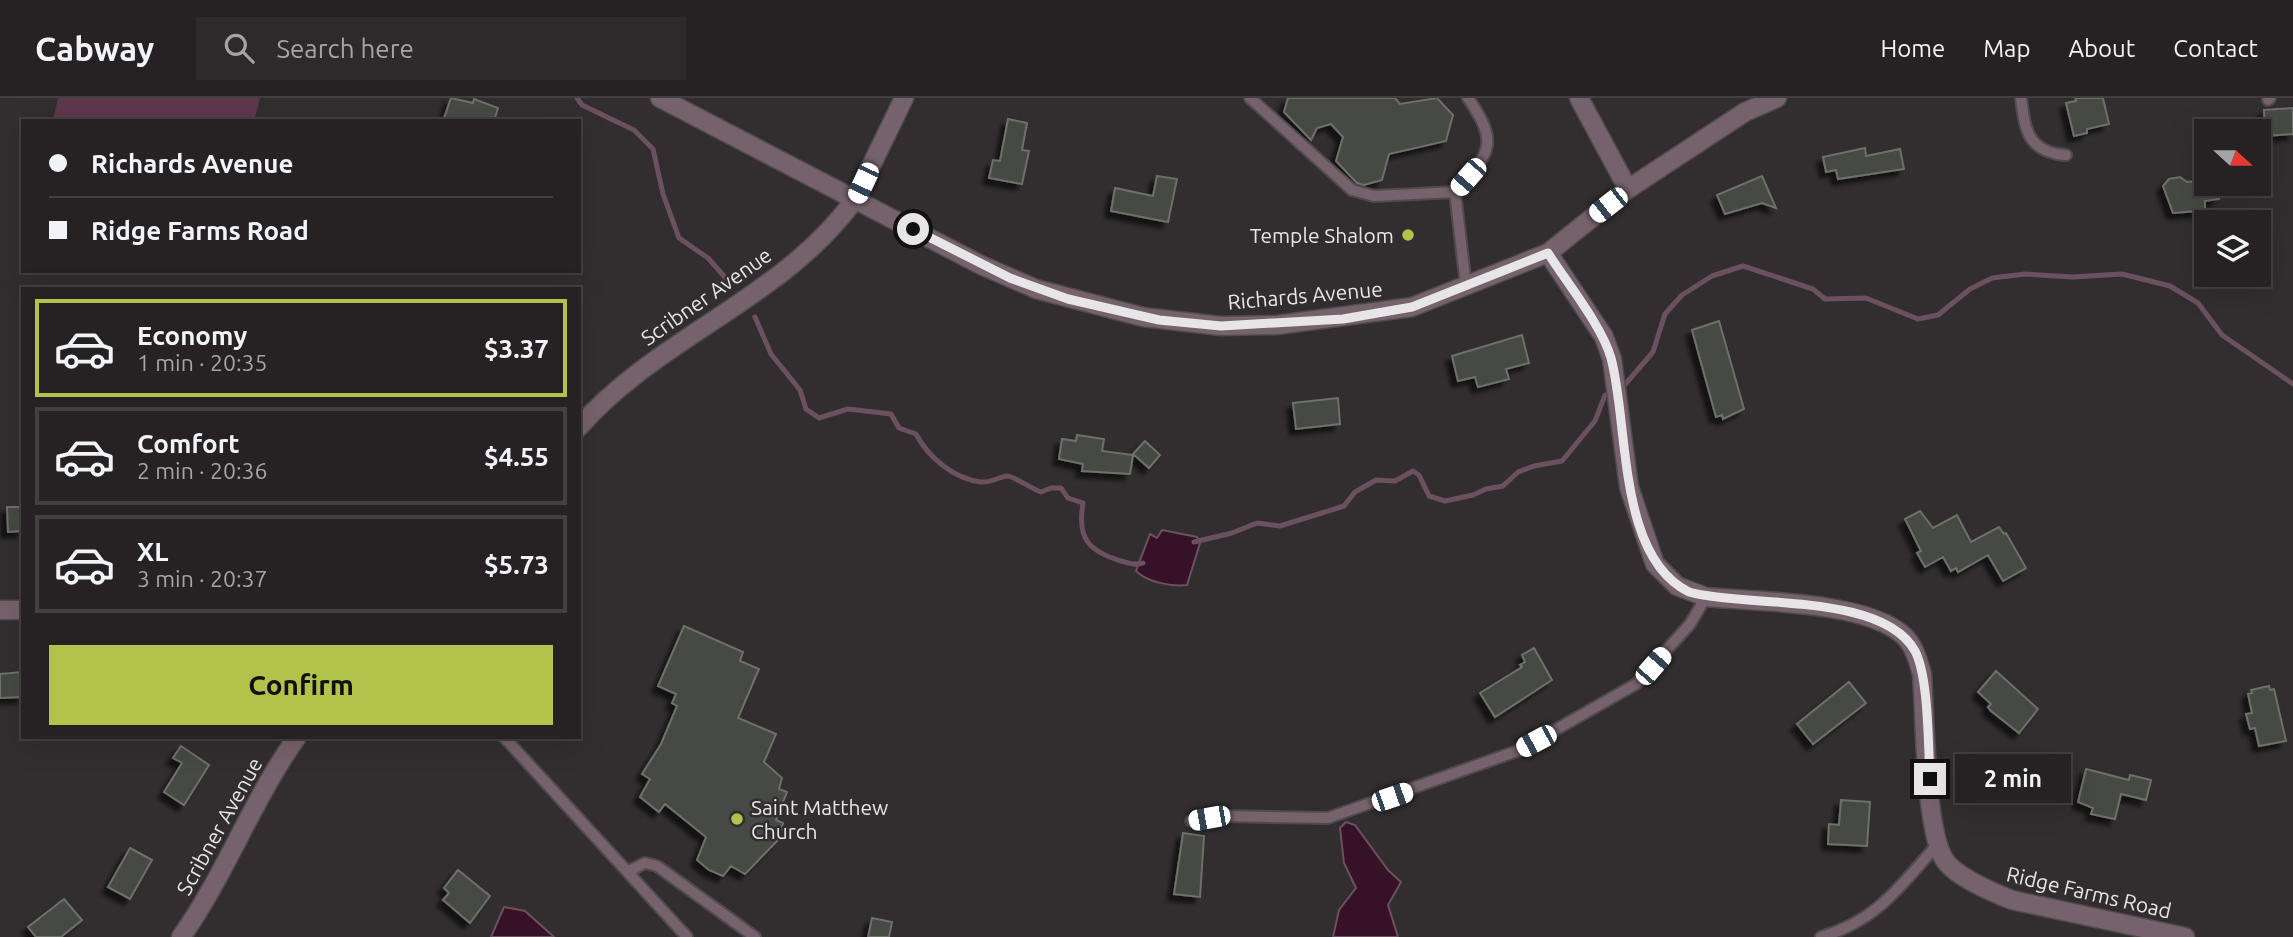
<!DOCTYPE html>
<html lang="en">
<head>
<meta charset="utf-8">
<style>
	:root { --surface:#262224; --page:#2e2a2c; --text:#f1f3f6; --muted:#a4a4a6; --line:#423f41; --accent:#b2c34c }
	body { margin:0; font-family:Ubuntu,sans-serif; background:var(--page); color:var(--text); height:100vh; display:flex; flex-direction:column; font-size:26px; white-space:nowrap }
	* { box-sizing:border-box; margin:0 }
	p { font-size:23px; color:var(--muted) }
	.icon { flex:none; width:38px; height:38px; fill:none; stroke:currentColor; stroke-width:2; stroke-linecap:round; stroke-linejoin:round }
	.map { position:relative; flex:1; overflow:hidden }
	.sheet { position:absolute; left:21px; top:189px; width:560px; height:452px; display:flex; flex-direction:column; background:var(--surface); border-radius:0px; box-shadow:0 7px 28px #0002,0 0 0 2px var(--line) }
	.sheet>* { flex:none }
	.banner { position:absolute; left:21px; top:21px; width:560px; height:154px; border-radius:0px; box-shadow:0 7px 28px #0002,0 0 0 2px var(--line); display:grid; align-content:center; height:154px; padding:0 28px; background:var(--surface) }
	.needle { width:46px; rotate:111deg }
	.buttons { position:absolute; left:2194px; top:21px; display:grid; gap:14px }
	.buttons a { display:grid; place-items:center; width:77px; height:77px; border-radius:0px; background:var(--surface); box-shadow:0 7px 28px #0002,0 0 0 2px var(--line); font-size:35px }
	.end { position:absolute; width:32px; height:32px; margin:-16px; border:9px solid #e8e5e6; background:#111; box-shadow:0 0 0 4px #111 }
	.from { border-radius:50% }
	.bubble { position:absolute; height:49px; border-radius:0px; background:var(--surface); box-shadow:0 7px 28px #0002,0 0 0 2px var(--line); font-size:23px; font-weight:700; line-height:49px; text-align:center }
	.car { position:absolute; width:21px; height:42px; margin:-21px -10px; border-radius:9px; box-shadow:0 0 5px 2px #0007; background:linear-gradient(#fff 24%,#345 0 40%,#fff 0 76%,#345 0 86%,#fff 0) }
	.banner b { display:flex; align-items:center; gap:24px; height:66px; font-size:26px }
	.banner b+b { border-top:2px solid var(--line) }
	.banner i { width:18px; height:18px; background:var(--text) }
	ul { padding:12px 0 0; list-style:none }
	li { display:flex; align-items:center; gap:21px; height:98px; margin:0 14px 10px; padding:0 14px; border:4px solid var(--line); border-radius:0px }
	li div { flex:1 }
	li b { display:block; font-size:26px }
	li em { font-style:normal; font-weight:700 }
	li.on { border-color:var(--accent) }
	li>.icon { width:63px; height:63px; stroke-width:1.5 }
	.cta { display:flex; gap:14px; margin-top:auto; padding:14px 28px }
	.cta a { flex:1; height:80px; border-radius:0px; background:var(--accent); color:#111; font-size:28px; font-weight:700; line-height:80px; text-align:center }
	header { display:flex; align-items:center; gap:42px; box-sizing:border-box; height:98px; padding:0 35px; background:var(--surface); border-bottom:2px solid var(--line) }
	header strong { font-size:33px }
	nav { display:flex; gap:38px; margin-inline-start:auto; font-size:24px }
	.search { width:490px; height:63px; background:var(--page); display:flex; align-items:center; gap:18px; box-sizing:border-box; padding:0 24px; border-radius:0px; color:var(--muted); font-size:26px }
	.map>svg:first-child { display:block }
	.green { fill:#5e384d }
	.water { fill:#361127; stroke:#6b5160; stroke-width:2 }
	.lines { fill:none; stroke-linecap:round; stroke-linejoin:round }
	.stream { stroke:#6b5160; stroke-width:5 }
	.building { fill:#474844; stroke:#6e6f6b; stroke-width:2; filter:url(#shadow) }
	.service-casing { stroke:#4f4b4d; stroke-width:14 }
	.minor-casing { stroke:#4f4b4d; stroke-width:21 }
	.tertiary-casing { stroke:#4f4b4d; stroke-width:21 }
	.service { stroke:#76626c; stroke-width:10 }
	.minor { stroke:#76626c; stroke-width:18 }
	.tertiary { stroke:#76626c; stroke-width:18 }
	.route { stroke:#e8e5e6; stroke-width:9 }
	.poi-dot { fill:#b2c34c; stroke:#322e30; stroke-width:2.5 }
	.labels { text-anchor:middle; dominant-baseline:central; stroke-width:5; stroke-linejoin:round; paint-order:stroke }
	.poi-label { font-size:21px; fill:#e8e5e6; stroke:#322e30; text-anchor:end }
	.street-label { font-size:21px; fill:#e8e5e6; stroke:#322e30 }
</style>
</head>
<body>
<header>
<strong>Cabway</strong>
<div class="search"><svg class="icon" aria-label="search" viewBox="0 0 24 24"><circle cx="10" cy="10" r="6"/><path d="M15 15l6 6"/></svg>Search here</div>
<nav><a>Home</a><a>Map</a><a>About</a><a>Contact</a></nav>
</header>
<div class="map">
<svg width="2293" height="839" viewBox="0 0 2293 839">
	<defs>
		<filter id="shadow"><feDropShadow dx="-6" dy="6" stdDeviation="2" flood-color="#0009"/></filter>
	</defs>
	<rect width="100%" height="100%" fill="#322e30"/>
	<path class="green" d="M58 0H260L254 23H53Z"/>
	<path class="water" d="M1162 432 1197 439 1200 445 1187 487C1172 489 1147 484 1136 473L1150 436 1157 440Z
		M1346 724 1355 727 1388 772 1401 784 1388 807 1398 839H1333L1339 812 1356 790 1344 765 1340 730Z
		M504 809 525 813 554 839H491Z"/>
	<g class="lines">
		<path class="stream" d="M577 0 582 7 634 32 653 51 663 96 679 140 708 160 731 186
			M755 219 771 256 800 292 806 311 819 320 848 311 891 316 899 330 916 336C928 359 954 381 981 384 991 385 998 379 1007 378 1014 378 1032 391 1041 394L1051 390H1061L1068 400 1083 405C1077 440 1088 453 1121 463 1129 465 1136 468 1143 465
			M1622 290 1653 254 1665 216 1682 197 1712 178 1743 168 1813 191 1825 201 1866 200 1918 221 1938 217 1970 191 1992 180 2025 176 2072 179 2122 176 2170 188 2198 205 2222 237 2293 286
			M1194 444 1232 435 1257 425 1280 428 1344 408 1355 394 1376 382 1395 383 1413 373 1419 377 1429 398 1445 403 1473 397 1486 391 1503 388 1518 374 1534 368 1562 363 1595 323 1605 297"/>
	</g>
	<path class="building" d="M451 0 473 5 474 1 498 10 494 23H443Z
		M1288 0H1395L1400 6 1437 0 1453 17 1446 43 1389 56 1382 82 1364 87 1357 85 1336 63 1343 39 1331 26 1317 30 1311 42 1284 14Z
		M2075 0H2103L2109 26 2087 31V35L2074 38 2066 5 2076 3Z
		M2293 10V36L2265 38 2264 12Z
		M1008 21 1027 25 1022 52 1029 53 1022 86 989 80 993 62 1000 63Z
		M1865 50 1866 58 1900 51 1904 71 1838 81 1836 72 1826 74 1823 59Z
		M1157 78 1177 81 1168 124 1111 113 1115 90 1153 98Z
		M1762 78 1776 110 1762 105 1725 116 1717 97Z
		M2180 79 2187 84 2207 82V86H2217L2219 101 2205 103V111L2199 113 2173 115 2163 88 2169 81Z
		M1719 223 1744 311 1723 321 1722 317 1716 319 1692 232Z
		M1522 237 1529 265 1506 271 1509 281 1478 289 1475 279 1458 283 1452 258Z
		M1338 300 1340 326 1296 331 1293 305Z
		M1077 337 1104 341 1102 353 1133 357 1130 376 1082 373 1083 366 1059 361 1062 341 1076 343Z
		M1145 343 1160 357 1149 370 1133 356Z
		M7 409H23V433L8 434Z
		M1920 413 1933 430 1957 417 1971 444 1999 429 2004 436 2006 435 2026 470 2003 483 1988 457 1958 474 1956 470 1951 473 1943 459 1925 469 1917 455 1921 453 1905 421Z
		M684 528 743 554 740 563 759 571 738 620 776 636 764 664 782 680 779 691 787 694 776 722 783 725 777 743 745 776 731 768 723 778 709 772 697 762 706 739 665 706 659 714 640 699 650 681 642 676 661 646 677 608 672 605 676 596 658 588Z
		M1534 550 1552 582 1495 619 1480 595 1522 569 1520 567 1525 564 1522 557Z
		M1996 573 2038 611 2019 635 1991 613 1988 609 1991 606 1978 594Z
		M23 574V599L0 600V576Z
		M1849 584 1866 605 1813 646 1797 626Z
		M2269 588 2270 592 2274 591 2286 643 2259 648 2255 630 2250 631 2246 616 2252 615 2248 596 2252 595 2251 592Z
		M181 648 209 667 184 707 164 694 182 665 173 660Z
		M2086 671 2129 682 2130 677 2151 682 2146 702 2121 696 2115 721 2091 716 2093 710 2078 704Z
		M1841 702 1870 704 1867 748 1828 746 1829 726 1839 727Z
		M1183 735 1204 738 1200 799 1174 796Z
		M130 750 152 762 130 801 108 789Z
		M458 772 490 798 470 825 443 802 449 795 444 790Z
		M64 801 82 822 61 839H36L28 829Z
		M872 820 892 824 889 839H868Z"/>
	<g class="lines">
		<g class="service-casing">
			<path id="service" d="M1250 0 1352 92 1374 98 1455 94 1466 188
				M2021 0C2025 33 2028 54 2066 57
				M2268 2 2270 0
				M1455 94C1490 54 1500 47 1468 0
				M504 639 687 839
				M1191 723 1223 718 1328 720 1520 652 1636 586 1690 526 1706 499
				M629 773 645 765 657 768 755 839
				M1821 839C1878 822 1899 789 1938 746"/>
		</g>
		<g class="minor-casing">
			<path id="minor" d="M1579 0 1628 91
				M855 101 904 0
				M1548 155 1604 239 1612 261 1629 389 1655 466 1677 488 1706 499C1758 504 1864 503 1903 537 1914 547 1918 562 1922 576 1925 617 1925 730 1944 761 1954 778 1994 795 2012 802L2185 839
				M0 512H23"/>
		</g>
		<g class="tertiary-casing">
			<path id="tertiary" d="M660 0 981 167 1036 191 1143 219 1221 228 1277 227 1412 209 1548 155 1628 91 1745 14 1777 0
				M579 329C659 238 784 200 855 101
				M181 839C226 776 252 702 297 639"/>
		</g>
		<use href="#service" class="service"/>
		<use href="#minor" class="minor"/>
		<use href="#tertiary" class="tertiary"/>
	</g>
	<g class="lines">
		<path class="route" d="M913 131 1010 180 1068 201 1159 222 1221 228 1343 221 1412 209 1548 155C1567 185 1602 228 1611 260 1629 326 1617 459 1689 494 1748 510 1882 494 1915 553 1929 580 1928 648 1930 681"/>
	</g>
	<g class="poi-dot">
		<circle cx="1408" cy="137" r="7"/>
		<circle cx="737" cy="721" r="7"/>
	</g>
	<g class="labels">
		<g class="poi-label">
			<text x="1394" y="137">Temple Shalom</text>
			<text x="751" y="709" text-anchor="start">Saint Matthew<tspan x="751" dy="24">Church</tspan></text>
		</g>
		<g class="street-label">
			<text transform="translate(1305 197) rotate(-5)">Richards Avenue</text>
			<text transform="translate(706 198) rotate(-35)">Scribner Avenue</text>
			<text transform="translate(219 728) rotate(-61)">Scribner Avenue</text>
			<text transform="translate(2089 794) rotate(13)">Ridge Farms Road</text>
		</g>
	</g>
</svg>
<div class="buttons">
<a><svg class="needle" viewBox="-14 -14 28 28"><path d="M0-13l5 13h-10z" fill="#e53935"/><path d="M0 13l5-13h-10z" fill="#a4a4a6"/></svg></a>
<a><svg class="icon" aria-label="layers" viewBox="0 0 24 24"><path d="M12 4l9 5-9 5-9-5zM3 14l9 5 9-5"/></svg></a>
</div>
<i class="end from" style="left:913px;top:131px"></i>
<i class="end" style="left:1930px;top:681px"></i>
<div class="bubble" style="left:1955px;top:656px;width:116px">2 min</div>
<i class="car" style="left:1468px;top:79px;rotate:221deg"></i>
<i class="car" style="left:863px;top:85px;rotate:205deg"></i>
<i class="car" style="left:1608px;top:107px;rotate:232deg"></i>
<i class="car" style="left:1653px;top:568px;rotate:41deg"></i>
<i class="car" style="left:1536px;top:643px;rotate:242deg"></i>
<i class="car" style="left:1392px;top:699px;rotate:71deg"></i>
<i class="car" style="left:1209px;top:720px;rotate:260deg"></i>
<div class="banner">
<b><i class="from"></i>Richards Avenue</b>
<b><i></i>Ridge Farms Road</b>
</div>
<section class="sheet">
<ul>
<li class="on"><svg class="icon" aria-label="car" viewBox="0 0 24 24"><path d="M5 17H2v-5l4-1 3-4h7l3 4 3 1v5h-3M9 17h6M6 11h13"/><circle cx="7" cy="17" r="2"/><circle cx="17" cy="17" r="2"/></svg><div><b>Economy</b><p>1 min · 20:35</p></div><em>$3.37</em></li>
<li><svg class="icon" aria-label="car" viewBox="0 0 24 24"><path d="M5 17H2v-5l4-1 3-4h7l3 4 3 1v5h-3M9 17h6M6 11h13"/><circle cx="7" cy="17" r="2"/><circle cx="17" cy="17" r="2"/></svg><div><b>Comfort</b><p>2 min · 20:36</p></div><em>$4.55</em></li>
<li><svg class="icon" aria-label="car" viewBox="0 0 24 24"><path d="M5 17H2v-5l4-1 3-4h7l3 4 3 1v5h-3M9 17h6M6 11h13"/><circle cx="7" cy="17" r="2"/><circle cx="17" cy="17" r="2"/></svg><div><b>XL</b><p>3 min · 20:37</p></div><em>$5.73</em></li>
</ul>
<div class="cta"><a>Confirm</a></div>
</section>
</div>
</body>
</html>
